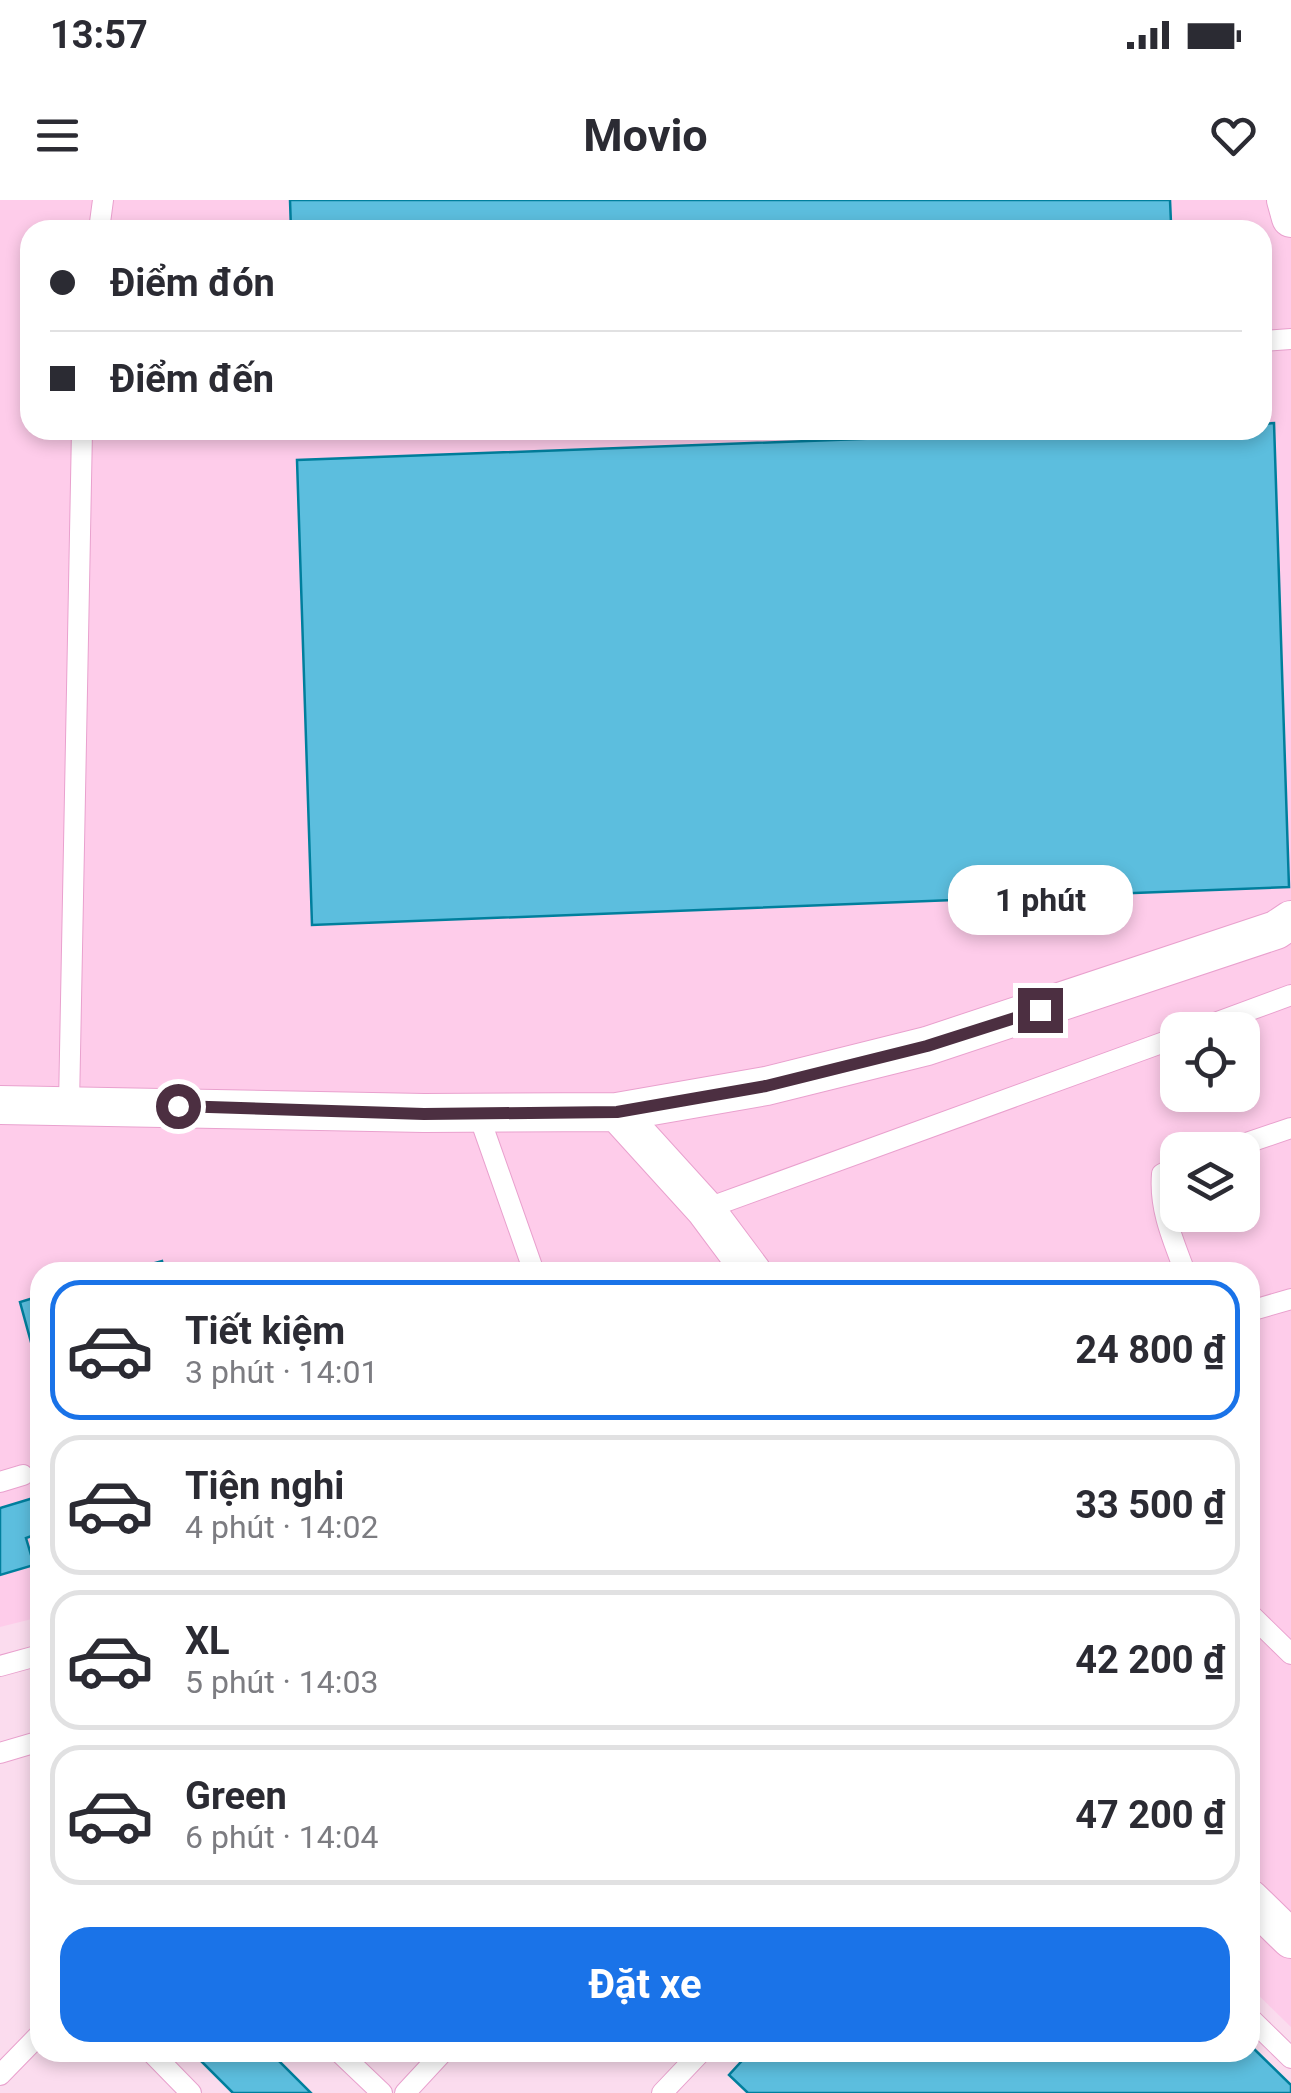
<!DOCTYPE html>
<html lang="vi">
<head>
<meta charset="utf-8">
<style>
	:root { --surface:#fff; --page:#f2f2f3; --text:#2b2b33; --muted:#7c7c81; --line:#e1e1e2; --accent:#1a73e8 }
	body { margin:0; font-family:Roboto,sans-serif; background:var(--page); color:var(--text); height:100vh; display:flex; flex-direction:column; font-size:38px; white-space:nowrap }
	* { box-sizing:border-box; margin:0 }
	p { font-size:32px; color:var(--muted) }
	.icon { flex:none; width:55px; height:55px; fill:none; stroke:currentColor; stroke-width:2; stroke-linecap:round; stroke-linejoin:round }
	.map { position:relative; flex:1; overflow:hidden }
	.panel { position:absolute; left:30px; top:1062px; width:1230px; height:800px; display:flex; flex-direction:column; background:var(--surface); border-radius:30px; box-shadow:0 5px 15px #0003 }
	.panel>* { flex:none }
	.banner { position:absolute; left:20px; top:20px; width:1252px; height:220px; border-radius:30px; box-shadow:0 5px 15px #0003; display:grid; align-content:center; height:220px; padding:0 30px; background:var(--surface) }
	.buttons { position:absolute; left:1160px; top:812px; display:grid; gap:20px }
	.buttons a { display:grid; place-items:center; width:100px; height:100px; border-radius:20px; background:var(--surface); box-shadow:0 5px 15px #0003; font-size:50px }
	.end { position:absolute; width:45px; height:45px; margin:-22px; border:12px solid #4c2f41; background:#fff; box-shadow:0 0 0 5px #fff }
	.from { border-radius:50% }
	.bubble { position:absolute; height:70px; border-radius:30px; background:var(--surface); box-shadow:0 5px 15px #0003; font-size:32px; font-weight:700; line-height:70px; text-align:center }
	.banner b { display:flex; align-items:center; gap:35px; height:95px; font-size:38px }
	.banner b+b { border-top:2px solid var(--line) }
	.banner i { width:25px; height:25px; background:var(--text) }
	ul { padding:18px 0 0; list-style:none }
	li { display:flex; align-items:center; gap:30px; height:140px; margin:0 20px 15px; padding:0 10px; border:5px solid var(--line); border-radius:30px }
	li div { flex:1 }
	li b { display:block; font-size:38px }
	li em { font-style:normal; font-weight:700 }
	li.on { border-color:var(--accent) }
	li>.icon { width:90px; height:90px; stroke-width:1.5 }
	.button { display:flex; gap:20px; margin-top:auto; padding:20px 30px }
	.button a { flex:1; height:115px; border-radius:30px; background:var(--accent); color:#fff; font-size:40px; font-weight:700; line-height:115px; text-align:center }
	.status { display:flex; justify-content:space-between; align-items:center; height:70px; padding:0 50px; background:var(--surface); direction:ltr }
	.status svg { height:28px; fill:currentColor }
	header { display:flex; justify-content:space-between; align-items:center; height:130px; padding:0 30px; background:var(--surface); font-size:45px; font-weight:700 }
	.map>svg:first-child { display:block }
	.built { fill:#feccea; fill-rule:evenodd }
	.building { fill:#5cbede; stroke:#007f9d; stroke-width:2.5 }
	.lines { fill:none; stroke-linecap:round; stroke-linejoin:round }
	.lane-casing { stroke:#e9a1ce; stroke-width:22 }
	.street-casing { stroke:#e9a1ce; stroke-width:40 }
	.lane { stroke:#fff; stroke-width:20 }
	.street { stroke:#fff; stroke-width:38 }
	.route { stroke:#4c2f41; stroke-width:12 }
</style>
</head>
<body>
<div class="status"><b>13:57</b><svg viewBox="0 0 49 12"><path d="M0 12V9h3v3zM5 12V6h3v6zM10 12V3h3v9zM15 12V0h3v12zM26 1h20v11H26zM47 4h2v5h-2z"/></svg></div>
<header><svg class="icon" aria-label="menu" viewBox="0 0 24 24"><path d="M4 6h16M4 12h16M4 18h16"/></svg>Movio<svg class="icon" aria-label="heart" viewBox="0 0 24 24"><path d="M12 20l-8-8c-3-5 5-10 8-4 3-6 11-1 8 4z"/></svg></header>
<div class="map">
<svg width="1291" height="1893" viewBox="0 0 1291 1893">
	<rect width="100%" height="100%" fill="#fbdcee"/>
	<path class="built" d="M0 0H1291V1827L1250 1787V1072H40V1417L0 1427ZM30 30H1262V230H30ZM1178 830H1242V895H1178ZM1178 950H1242V1015H1178Z"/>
	<path class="building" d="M290 0H1170L1171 23 1048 30H291Z
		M1274 223 1289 687 312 725 297 260 1101 230H1262V224Z
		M162 1061 165 1072H123Z
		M40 1096V1175L20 1102Z
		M40 1296V1333L26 1338 34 1365 0 1375V1308Z
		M1250 1845 1291 1885V1893H748L729 1875 750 1852H1250Z
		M192 1852H270L311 1893H233Z"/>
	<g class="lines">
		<g class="lane-casing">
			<path id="lane" d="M99 30 103 0
				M1262 141 1291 139
				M1196 830 1291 795
				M69 905 82 230
				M478 913 534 1072
				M1226 950 1291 928
				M1178 965 1162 974C1159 1009 1173 1040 1185 1072
				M705 1009 1178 837
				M1250 1111 1291 1099
				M0 1282 23 1275
				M1250 1414 1291 1454
				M0 1466 40 1455
				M0 1553 37 1542
				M1250 1818 1291 1858
				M151 1852 191 1893
				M339 1852 382 1893
				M0 1875 40 1834
				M405 1893 443 1852
				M662 1893 701 1852"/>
		</g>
		<g class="street-casing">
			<path id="street" d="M1286 0 1291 18
				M0 905 424 913 617 912 766 886 927 846 1276 730 1291 720
				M617 912 705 1009 752 1072
				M1250 1699 1291 1739"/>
		</g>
		<use href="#lane" class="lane"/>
		<use href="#street" class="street"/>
	</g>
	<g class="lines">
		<path class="route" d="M178 906 424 914 617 912 766 886 927 846 1040 810"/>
	</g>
</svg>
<div class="buttons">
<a><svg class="icon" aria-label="locate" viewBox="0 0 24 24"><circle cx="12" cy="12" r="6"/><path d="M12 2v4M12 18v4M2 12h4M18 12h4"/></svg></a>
<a><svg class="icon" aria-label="layers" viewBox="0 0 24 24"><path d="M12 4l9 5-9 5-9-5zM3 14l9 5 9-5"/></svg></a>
</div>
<i class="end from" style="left:178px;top:906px"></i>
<i class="end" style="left:1040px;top:810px"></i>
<div class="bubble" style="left:948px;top:665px;width:185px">1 phút</div>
<div class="banner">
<b><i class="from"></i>Điểm đón</b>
<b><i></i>Điểm đến</b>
</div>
<section class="panel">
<ul>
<li class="on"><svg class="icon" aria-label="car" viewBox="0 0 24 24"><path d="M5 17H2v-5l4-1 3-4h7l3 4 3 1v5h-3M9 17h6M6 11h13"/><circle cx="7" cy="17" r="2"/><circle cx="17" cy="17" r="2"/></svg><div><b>Tiết kiệm</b><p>3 phút · 14:01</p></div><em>24 800 ₫</em></li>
<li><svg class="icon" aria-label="car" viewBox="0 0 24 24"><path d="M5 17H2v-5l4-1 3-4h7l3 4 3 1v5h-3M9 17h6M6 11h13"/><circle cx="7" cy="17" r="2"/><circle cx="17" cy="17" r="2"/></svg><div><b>Tiện nghi</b><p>4 phút · 14:02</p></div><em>33 500 ₫</em></li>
<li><svg class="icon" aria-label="car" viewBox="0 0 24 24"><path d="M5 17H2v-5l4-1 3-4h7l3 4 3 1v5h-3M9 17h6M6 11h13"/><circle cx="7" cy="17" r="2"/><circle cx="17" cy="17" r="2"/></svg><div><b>XL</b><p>5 phút · 14:03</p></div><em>42 200 ₫</em></li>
<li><svg class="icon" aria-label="car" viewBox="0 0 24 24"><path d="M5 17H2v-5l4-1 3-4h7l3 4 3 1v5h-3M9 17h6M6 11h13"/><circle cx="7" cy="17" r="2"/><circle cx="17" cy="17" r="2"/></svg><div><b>Green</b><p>6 phút · 14:04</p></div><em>47 200 ₫</em></li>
</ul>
<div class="button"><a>Đặt xe</a></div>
</section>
</div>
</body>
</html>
